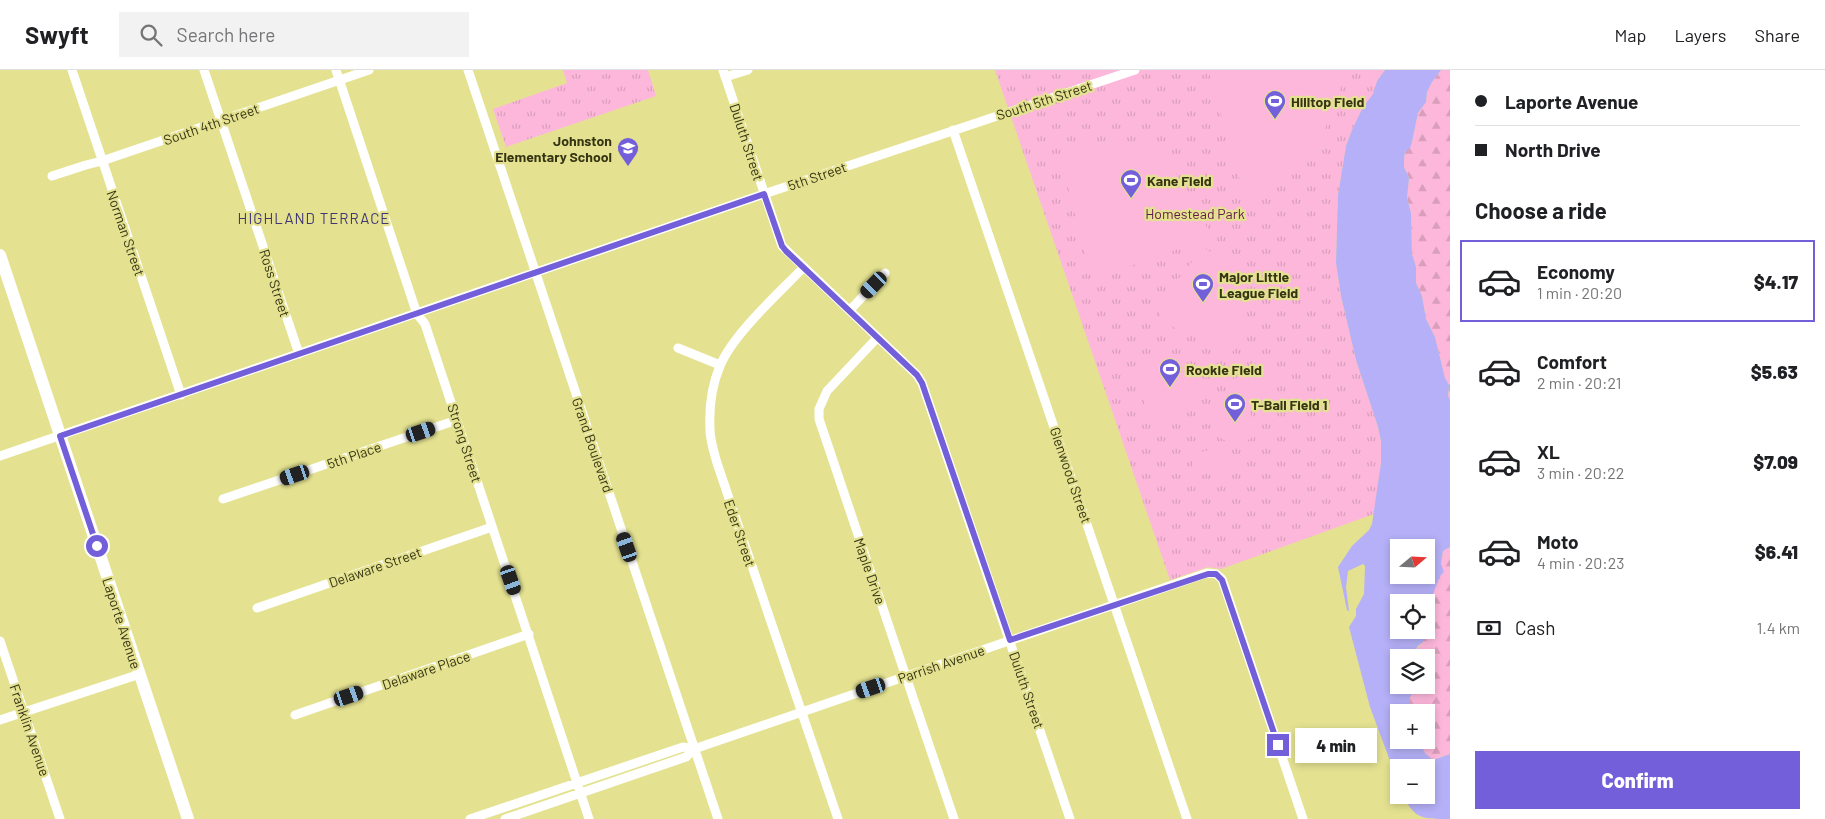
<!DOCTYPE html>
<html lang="en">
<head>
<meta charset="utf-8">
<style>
	:root { --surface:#fff; --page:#f2f2f2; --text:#202124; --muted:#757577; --line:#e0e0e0; --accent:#745fda }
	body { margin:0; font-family:Barlow,sans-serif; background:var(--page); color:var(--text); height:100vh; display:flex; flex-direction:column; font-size:19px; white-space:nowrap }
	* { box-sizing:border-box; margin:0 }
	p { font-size:16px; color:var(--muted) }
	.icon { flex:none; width:28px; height:28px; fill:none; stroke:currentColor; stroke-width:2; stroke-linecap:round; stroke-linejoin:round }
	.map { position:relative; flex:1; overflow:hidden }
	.panel { display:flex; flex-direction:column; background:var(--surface); width:375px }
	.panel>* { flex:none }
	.guide { display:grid; align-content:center; height:110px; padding:0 25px; background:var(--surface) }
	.needle { width:32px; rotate:71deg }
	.fabs { position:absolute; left:1390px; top:469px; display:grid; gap:10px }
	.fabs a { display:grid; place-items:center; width:45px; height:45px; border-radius:0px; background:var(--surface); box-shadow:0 2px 8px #0003; font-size:25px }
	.end { position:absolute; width:22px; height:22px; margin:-11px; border:6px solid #745fda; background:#fff; box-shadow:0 0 0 2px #fff }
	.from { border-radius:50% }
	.bubble { position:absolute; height:35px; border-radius:0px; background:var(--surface); box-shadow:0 2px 8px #0003; font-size:16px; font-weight:800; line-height:35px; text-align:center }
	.car { position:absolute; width:15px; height:30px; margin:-15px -8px; border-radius:6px; box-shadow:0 0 4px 1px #0007; background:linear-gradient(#222 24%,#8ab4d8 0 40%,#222 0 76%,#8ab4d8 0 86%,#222 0) }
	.guide b { display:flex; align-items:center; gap:18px; height:48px; font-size:19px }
	.guide b+b { border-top:1px solid var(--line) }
	.guide i { width:12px; height:12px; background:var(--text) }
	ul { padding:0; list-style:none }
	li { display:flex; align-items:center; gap:15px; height:82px; margin:0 10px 8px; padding:0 15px; border:2px solid transparent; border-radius:0px }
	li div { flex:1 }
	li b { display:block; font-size:19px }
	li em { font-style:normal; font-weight:800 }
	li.current { border-color:var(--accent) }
	li>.icon { width:45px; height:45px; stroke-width:1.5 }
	h2 { padding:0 25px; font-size:22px; line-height:60px }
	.pay { display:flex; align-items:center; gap:12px; height:55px; padding:0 25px; font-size:19px }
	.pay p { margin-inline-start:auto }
	.action { display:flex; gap:10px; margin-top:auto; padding:10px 25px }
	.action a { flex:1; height:58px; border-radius:0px; background:var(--accent); color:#fff; font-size:20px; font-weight:800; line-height:58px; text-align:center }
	header { display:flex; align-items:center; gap:30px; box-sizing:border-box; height:70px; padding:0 25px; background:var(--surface); border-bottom:1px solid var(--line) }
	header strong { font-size:24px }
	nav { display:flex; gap:28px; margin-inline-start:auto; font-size:18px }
	.search { width:350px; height:45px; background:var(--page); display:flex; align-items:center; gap:12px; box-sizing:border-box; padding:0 18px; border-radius:0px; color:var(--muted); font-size:19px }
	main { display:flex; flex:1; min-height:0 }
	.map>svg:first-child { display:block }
	.forest { fill:url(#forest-firs) }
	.park { fill:url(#park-tufts) }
	.garden { fill:#fdb7db }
	.water { fill:#b5b0f7; fill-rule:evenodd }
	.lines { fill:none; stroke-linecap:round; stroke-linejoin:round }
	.street { stroke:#fff; stroke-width:9 }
	.secondary { stroke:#fff; stroke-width:12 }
	.route { stroke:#745fda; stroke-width:6 }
	.labels { text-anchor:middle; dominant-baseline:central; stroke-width:4.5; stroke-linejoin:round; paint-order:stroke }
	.street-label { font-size:14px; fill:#363513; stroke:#e4e291 }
	.poi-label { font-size:14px; font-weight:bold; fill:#363513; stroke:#e4e291; text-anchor:start }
	.park-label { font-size:14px; fill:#631947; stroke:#e4e291 }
	.neighbourhood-label { font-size:15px; letter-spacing:1px; fill:#403774; stroke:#e4e291 }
</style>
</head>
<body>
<header>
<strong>Swyft</strong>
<div class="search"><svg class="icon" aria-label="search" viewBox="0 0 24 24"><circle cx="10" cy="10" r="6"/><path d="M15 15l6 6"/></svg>Search here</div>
<nav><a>Map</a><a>Layers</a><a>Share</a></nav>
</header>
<main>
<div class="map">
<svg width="1450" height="749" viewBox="0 0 1450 749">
	<defs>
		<pattern id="forest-firs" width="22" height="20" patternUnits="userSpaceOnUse" patternTransform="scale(1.25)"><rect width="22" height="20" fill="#fdb7db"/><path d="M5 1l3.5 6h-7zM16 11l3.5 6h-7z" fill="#d99ebb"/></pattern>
		<pattern id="park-tufts" width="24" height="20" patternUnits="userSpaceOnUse" patternTransform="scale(1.25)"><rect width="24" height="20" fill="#fdb7db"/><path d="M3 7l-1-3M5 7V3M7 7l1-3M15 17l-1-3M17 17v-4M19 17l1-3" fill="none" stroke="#d99ebb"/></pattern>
	</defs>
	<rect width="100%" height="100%" fill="#e4e291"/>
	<path class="forest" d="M1441 0H1450V330L1448 327 1449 315 1445 308 1435 267 1426 249 1422 226 1416 213V197L1412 184 1411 143 1407 128 1409 108 1404 97V89L1405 82 1412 72 1418 43 1426 32 1427 22 1432 12Z
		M1450 477V684L1433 690 1425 683 1419 670H1426V642H1412L1409 629 1413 622V615H1426V588L1412 587C1416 579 1424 572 1427 564L1425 561 1419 560H1426V532C1440 515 1440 503 1443 481Z"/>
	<path class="park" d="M563 0H648L656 26 506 77 493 39 567 13Z
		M995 0H1385L1377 11 1373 24 1363 37 1352 60 1346 76 1338 125 1336 193 1341 226 1356 290 1378 357 1381 371V393L1374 444 1221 499 1208 497 1170 510Z"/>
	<path class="garden" d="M1210 0H1344C1345 19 1322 65 1313 84 1297 107 1270 117 1244 125L1209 2Z
		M1111 74C1123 75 1140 74 1150 79 1174 89 1196 138 1209 161L1211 167 1131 196 1099 205 1089 199 1060 86 1087 77Z
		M1203 178C1211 182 1219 186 1226 193 1243 211 1253 253 1239 274 1237 278 1233 280 1231 283L1176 259 1161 248 1158 240 1166 224Z
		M1163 286 1195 302 1201 334 1154 350 1147 346 1137 299Z
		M1256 292 1276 304 1277 328 1249 338 1257 364 1237 377 1217 366V341L1243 335 1235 309Z
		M1223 377 1227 396 1195 404 1191 384Z"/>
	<path class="water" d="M1385 0H1441L1432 12 1427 22 1426 32 1418 43 1412 72 1410 78 1405 82 1404 89V97L1409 108 1407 128 1411 143 1412 184 1416 197V213L1422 226 1426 249 1435 267 1445 308 1449 315 1448 326 1450 330V477L1443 481 1441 494 1444 502 1440 506 1433 524 1426 532H1399V560L1425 561 1427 564 1424 571 1418 576 1412 587 1399 588V615H1413V622L1409 629 1412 642H1399V670H1419L1425 683 1433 690 1450 684V749C1421 749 1415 749 1403 725H1426V698H1399V715L1370 637 1349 557 1356 546V539L1364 524 1365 496 1363 494 1348 501 1346 517 1349 541 1347 540 1338 497 1352 476 1369 460 1372 454 1381 393V371L1378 357 1356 290 1341 226 1336 193 1338 125 1346 76 1352 60 1363 37 1373 24 1377 11ZM1399 478H1426V505H1399Z"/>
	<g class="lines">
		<path class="street" d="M72 0 181 325
			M204 0 299 284
			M336 0 417 244 425 254 589 749
			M468 0 718 749
			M723 0 782 176 917 305 922 313 1070 749
			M725 7 748 0
			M953 60 1187 749
			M52 106 86 95 102 91 369 0
			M804 197C779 223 733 264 720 296 712 315 709 339 710 359 710 371 714 382 717 393L838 749
			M850 240 885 203
			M877 268 827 321 819 339V349L954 749
			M678 278 720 295
			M0 386 764 124 1135 0
			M223 429 457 350
			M257 538 492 457
			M0 571 60 749
			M295 645 529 564
			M0 650 140 604
			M470 749 683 677 694 679
			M505 749 686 687 694 679 1207 503 1216 504 1222 509 1303 749"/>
		<path class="secondary" d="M0 185 188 749"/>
	</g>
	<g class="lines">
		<path class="route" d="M97 476 60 366 764 124 782 176 786 181 917 305 922 313 1010 570 1208 504H1216L1222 510 1278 675"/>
	</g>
	<defs>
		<g id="stadium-pin" transform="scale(1.125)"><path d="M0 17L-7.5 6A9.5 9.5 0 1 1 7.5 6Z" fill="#745fda" stroke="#e4e291"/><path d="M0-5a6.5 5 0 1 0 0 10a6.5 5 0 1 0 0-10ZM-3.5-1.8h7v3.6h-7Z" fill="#fff"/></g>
		<g id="school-pin" transform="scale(1.125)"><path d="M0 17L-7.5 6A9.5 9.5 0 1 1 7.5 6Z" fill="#745fda" stroke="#e4e291"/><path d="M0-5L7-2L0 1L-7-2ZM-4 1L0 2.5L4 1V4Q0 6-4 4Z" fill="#fff"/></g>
	</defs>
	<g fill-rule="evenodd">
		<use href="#stadium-pin" x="1275" y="31"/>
		<use href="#school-pin" x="628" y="78"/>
		<use href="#stadium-pin" x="1131" y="110"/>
		<use href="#stadium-pin" x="1203" y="214"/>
		<use href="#stadium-pin" x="1170" y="299"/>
		<use href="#stadium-pin" x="1235" y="334"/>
	</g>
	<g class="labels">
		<g class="street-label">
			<text transform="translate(1044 30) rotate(-18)">South 5th Street</text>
			<text transform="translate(211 54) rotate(-19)">South 4th Street</text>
			<text transform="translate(747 72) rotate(72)">Duluth Street</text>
			<text transform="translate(817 106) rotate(-19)">5th Street</text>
			<text transform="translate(126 163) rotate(71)">Norman Street</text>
			<text transform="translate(275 213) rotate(72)">Ross Street</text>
			<text transform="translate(465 373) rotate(72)">Strong Street</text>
			<text transform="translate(593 375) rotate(71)">Grand Boulevard</text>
			<text transform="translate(354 385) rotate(-19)">5th Place</text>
			<text transform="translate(1071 405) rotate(71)">Glenwood Street</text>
			<text transform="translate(740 463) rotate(71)">Eder Street</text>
			<text transform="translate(375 497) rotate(-19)">Delaware Street</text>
			<text transform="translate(870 501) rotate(71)">Maple Drive</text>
			<text transform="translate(122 553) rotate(72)">Laporte Avenue</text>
			<text transform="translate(941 594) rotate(-19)">Parrish Avenue</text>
			<text transform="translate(426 600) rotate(-19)">Delaware Place</text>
			<text transform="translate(1027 620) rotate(71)">Duluth Street</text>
			<text transform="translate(30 660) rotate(71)">Franklin Avenue</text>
		</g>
		<g class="poi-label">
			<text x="1291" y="31">Hilltop Field</text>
			<text x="612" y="70" text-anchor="end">Johnston<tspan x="612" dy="16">Elementary School</tspan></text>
			<text x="1147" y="110">Kane Field</text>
			<text x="1219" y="206">Major Little<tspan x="1219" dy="16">League Field</tspan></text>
			<text x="1186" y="299">Rookie Field</text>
			<text x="1251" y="334">T-Ball Field 1</text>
		</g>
		<g class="park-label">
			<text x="1195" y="143">Homestead Park</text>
		</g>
		<g class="neighbourhood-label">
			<text x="314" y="148">HIGHLAND TERRACE</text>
		</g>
	</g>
</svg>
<div class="fabs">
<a><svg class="needle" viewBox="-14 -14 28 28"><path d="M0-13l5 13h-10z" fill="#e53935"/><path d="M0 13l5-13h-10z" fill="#757577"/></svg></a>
<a><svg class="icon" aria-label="locate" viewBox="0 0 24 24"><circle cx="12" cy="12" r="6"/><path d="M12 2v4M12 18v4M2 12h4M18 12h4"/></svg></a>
<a><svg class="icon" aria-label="layers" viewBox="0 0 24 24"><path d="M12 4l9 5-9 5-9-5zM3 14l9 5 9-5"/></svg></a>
<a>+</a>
<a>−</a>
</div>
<i class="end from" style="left:97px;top:476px"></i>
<i class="end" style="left:1278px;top:675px"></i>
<div class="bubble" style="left:1295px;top:658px;width:82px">4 min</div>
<i class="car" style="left:874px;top:215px;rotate:224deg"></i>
<i class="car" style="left:421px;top:362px;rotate:71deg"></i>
<i class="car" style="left:295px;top:405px;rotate:251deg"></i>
<i class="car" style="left:627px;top:477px;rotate:341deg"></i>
<i class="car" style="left:511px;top:510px;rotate:161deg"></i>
<i class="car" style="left:871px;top:618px;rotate:251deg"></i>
<i class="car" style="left:349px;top:626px;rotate:71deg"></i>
</div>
<section class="panel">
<div class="guide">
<b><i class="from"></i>Laporte Avenue</b>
<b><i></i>North Drive</b>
</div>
<h2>Choose a ride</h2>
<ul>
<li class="current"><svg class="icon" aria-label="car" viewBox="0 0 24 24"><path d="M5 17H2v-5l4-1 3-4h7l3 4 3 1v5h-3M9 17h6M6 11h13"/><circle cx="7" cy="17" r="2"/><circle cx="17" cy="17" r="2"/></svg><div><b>Economy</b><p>1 min · 20:20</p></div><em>$4.17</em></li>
<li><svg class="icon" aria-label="car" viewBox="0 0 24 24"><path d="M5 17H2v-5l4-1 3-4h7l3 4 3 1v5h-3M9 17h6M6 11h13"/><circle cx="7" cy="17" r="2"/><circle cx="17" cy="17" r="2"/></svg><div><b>Comfort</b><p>2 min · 20:21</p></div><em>$5.63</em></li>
<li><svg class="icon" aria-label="car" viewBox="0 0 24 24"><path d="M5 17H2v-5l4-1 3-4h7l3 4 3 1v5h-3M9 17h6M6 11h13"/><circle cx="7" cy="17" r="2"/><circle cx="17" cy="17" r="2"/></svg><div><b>XL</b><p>3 min · 20:22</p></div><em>$7.09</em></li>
<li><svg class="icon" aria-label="car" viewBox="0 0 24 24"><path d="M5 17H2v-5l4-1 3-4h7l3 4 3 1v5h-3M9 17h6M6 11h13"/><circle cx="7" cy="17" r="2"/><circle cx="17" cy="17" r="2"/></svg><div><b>Moto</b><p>4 min · 20:23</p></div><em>$6.41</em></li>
</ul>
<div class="pay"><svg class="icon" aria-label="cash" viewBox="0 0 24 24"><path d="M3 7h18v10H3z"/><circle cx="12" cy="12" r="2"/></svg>Cash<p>1.4 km</p></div>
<div class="action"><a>Confirm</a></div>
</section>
</main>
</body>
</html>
